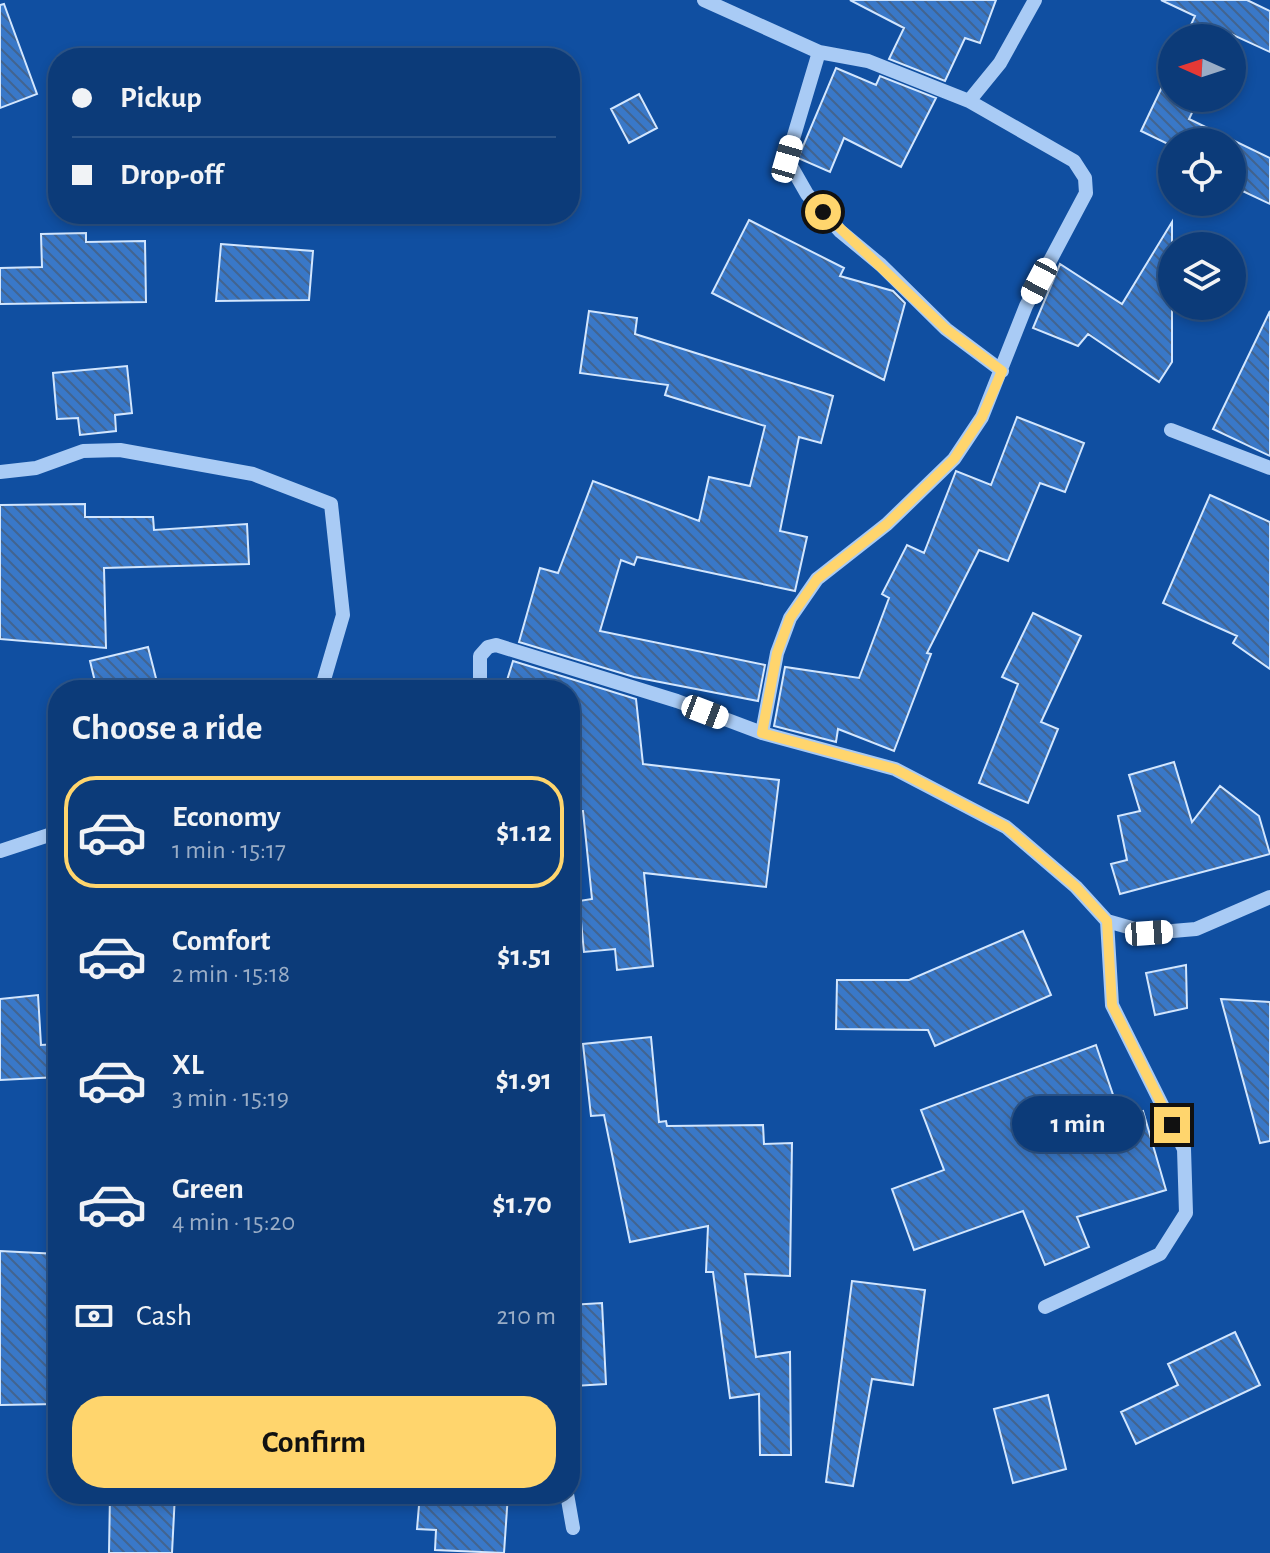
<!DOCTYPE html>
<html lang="en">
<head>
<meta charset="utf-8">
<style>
	:root { --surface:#0c3b79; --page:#15427e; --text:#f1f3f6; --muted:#9aadc6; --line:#2c558a; --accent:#ffd56d }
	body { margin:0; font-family:"Alegreya Sans",sans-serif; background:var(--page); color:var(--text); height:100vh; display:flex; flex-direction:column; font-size:30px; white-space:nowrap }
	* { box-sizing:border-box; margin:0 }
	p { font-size:26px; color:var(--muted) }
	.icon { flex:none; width:44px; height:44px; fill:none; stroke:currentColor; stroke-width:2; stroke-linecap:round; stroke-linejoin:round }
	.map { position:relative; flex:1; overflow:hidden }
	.details { position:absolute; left:48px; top:680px; width:532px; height:824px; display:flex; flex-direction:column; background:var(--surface); border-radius:32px; box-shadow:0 4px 12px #0003,0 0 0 2px var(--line) }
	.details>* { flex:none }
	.hud { position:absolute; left:48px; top:48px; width:532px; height:176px; border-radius:32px; box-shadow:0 4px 12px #0003,0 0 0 2px var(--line); display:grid; align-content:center; height:176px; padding:0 24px; background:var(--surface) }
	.needle { width:52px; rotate:273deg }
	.tools { position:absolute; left:1158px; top:24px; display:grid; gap:16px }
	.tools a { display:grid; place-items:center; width:88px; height:88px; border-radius:50%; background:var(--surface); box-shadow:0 4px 12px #0003,0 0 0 2px var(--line); font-size:40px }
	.end { position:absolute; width:36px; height:36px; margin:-18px; border:10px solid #ffd56d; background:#111; box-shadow:0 0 0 4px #111 }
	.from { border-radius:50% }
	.bubble { position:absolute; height:56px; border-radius:28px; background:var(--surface); box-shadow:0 4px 12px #0003,0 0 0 2px var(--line); font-size:26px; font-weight:700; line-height:56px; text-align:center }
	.car { position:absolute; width:24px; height:48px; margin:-24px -12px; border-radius:10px; box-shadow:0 0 6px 2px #0007; background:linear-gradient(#fff 24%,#345 0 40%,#fff 0 76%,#345 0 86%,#fff 0) }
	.hud b { display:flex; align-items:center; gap:28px; height:76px; font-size:30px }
	.hud b+b { border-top:2px solid var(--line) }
	.hud i { width:20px; height:20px; background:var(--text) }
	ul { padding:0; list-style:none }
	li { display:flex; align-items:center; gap:24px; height:112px; margin:0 16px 12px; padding:0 8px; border:4px solid transparent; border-radius:32px }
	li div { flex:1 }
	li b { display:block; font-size:30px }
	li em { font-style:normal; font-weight:700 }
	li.current { border-color:var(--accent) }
	li>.icon { width:72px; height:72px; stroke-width:1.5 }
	h2 { padding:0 24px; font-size:36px; line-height:96px }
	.pay { display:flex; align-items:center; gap:20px; height:88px; padding:0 24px; font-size:30px }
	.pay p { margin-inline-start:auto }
	.action { display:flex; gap:16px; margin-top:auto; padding:16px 24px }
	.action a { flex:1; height:92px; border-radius:32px; background:var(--accent); color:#111; font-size:32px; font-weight:700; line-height:92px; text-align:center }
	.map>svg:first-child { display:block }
	.building { fill:url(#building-back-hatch); stroke:#d2e6fe; stroke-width:2 }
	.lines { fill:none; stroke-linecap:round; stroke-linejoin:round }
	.minor { stroke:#a9cbf5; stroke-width:14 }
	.route { stroke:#ffd56d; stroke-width:10 }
</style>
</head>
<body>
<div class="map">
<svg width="1270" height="1553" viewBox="0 0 1270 1553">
	<defs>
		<pattern id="building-back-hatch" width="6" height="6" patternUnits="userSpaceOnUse" patternTransform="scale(2)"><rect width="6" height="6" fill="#3978c8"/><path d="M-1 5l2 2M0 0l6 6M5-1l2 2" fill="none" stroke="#426490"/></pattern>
	</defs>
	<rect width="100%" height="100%" fill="#104fa1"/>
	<path class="building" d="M850 0H996L980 43 965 38 945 81 889 59 904 28Z
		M1161 0H1247L1270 11V52L1229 33 1227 38H1185L1195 16Z
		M4 4 37 94 0 108V5Z
		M1172 66V98H1199L1189 119 1270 158V204L1232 186V142H1172V146L1141 131Z
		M836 68 876 85 880 76 936 98 901 167 844 138 830 172 798 158Z
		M639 94 657 128 629 143 611 109Z
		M749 220 844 268 840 276 893 291 905 303 884 380 712 293Z
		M1172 222V362L1159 382 1088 334 1078 346 1033 328 1060 264 1122 304Z
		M86 233V242L145 241 146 302 0 304V268L42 267 41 234Z
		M221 244 313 251 309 300 216 301Z
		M589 311 637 318 635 334 833 396 821 443 799 437 780 531 807 537 795 591 637 557 634 565 621 560 600 631 765 665 758 701 634 677 519 642 540 568 558 573 593 481 699 521 709 477 750 486 765 426 665 395 668 385 580 373Z
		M1270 311V456L1213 429Z
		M127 366 132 413 115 415 116 431 80 435 78 418 57 419 53 373Z
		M1017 417 1084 443 1065 492 1040 483 1008 561 979 550 927 653 931 654 894 751 838 729 836 742 774 726 785 667 859 678 889 598 882 594 907 545 924 553 956 471 991 485Z
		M1210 495 1270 522V669L1233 643 1237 636 1163 603Z
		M85 504V517H153L154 530 247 524 249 564 104 568 106 648 0 639V505Z
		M1033 613 1081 636 1041 722 1058 729 1028 803 979 783 1018 684 1002 677Z
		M148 647 159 690H97L90 661Z
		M513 661 636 699 643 764 779 780 766 887 644 873 653 966 617 970 615 949 584 952 579 901 592 899 583 811H579L570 722V690H504Z
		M1174 762 1192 822 1220 786 1259 816 1270 854 1120 894 1111 864 1127 860 1118 816 1140 811 1129 775Z
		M1023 931 1051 995 935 1046 928 1030 836 1029 837 980H909Z
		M1186 965 1187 1008 1155 1015 1146 973Z
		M38 995 41 1045 58 1044V1077L0 1080V999Z
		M1221 999 1270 1002V1141L1260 1143Z
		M651 1037 659 1122 666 1121 667 1126 763 1125 764 1144 792 1143 790 1276 745 1274 756 1357 790 1352 791 1455H760L759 1394 730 1398 713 1272H706L708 1226 630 1242 604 1115 591 1116 583 1044Z
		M1096 1045 1121 1118 1143 1111 1166 1190 1077 1217 1089 1247 1045 1265 1023 1211 914 1250 892 1189 944 1170 921 1110Z
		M0 1251 58 1254V1404L0 1405Z
		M852 1281 925 1290 913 1385 872 1379 853 1486 826 1482Z
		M602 1303 606 1384 574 1386 570 1305Z
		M1235 1332 1260 1385 1136 1444 1121 1412 1178 1385 1168 1364Z
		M1048 1395 1066 1469 1013 1483 994 1409Z
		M110 1494H175L172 1553H109Z
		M420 1494H508L504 1553 435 1550 436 1530 417 1529Z"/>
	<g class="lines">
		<path class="minor" d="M704 0 819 52 868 61 969 101 1000 63 1035 0
			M819 52 787 159 807 194 840 231 881 265 946 329 1002 371
			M1171 430 1270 468
			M0 472 36 468 83 451 120 450 253 474 331 504 343 615 321 690
			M480 690V656L488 647 496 645 677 701 762 733 895 769 1006 827 1076 887 1107 921 1149 933 1196 929 1270 897
			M762 733 777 653 790 618 817 579 887 524 954 459 982 417 1026 306 1086 193 1085 178 1074 161 969 101
			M0 851 58 832
			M1045 1307 1160 1254 1186 1213 1184 1149 1112 1005 1107 921
			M567 1494 573 1528"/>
	</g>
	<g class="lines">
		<path class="route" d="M823 212 946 329 1002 371 982 417 954 459 887 524 817 579 790 618 777 653 762 733 895 769 1006 827 1076 887 1107 921 1112 1005 1172 1125"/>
	</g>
</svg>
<div class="tools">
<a><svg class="needle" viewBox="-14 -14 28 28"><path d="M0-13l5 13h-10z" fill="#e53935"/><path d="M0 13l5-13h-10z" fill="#9aadc6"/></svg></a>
<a><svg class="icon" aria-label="locate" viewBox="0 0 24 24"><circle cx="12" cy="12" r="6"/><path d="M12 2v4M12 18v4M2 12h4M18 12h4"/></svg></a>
<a><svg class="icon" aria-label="layers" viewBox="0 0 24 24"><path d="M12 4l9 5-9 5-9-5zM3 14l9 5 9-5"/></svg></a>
</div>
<i class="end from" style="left:823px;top:212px"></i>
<i class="end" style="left:1172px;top:1125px"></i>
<div class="bubble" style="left:1012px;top:1096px;width:132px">1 min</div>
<i class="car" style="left:787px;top:159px;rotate:16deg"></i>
<i class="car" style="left:1039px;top:281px;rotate:208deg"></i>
<i class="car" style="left:705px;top:712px;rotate:111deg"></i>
<i class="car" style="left:1149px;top:933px;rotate:86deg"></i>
<div class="hud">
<b><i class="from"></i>Pickup</b>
<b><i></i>Drop-off</b>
</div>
<section class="details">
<h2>Choose a ride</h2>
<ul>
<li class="current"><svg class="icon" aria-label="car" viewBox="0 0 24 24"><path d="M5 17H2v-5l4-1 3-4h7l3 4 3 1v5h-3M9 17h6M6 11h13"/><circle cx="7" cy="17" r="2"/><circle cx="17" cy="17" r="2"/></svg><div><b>Economy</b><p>1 min · 15:17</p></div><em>$1.12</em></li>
<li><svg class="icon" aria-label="car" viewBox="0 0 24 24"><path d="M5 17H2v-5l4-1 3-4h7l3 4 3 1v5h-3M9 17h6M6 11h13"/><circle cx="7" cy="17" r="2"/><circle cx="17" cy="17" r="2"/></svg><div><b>Comfort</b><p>2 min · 15:18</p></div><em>$1.51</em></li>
<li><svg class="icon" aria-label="car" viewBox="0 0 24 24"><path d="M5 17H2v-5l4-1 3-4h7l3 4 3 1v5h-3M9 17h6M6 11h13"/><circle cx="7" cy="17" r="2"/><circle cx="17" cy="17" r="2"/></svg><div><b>XL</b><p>3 min · 15:19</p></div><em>$1.91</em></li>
<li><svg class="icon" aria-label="car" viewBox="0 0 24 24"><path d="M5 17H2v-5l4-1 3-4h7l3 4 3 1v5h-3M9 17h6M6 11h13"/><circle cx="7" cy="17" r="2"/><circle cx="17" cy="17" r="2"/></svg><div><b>Green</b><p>4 min · 15:20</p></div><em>$1.70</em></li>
</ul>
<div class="pay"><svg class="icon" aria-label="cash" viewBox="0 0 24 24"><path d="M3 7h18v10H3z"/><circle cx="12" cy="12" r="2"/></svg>Cash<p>210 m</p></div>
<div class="action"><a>Confirm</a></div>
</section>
</div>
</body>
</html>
